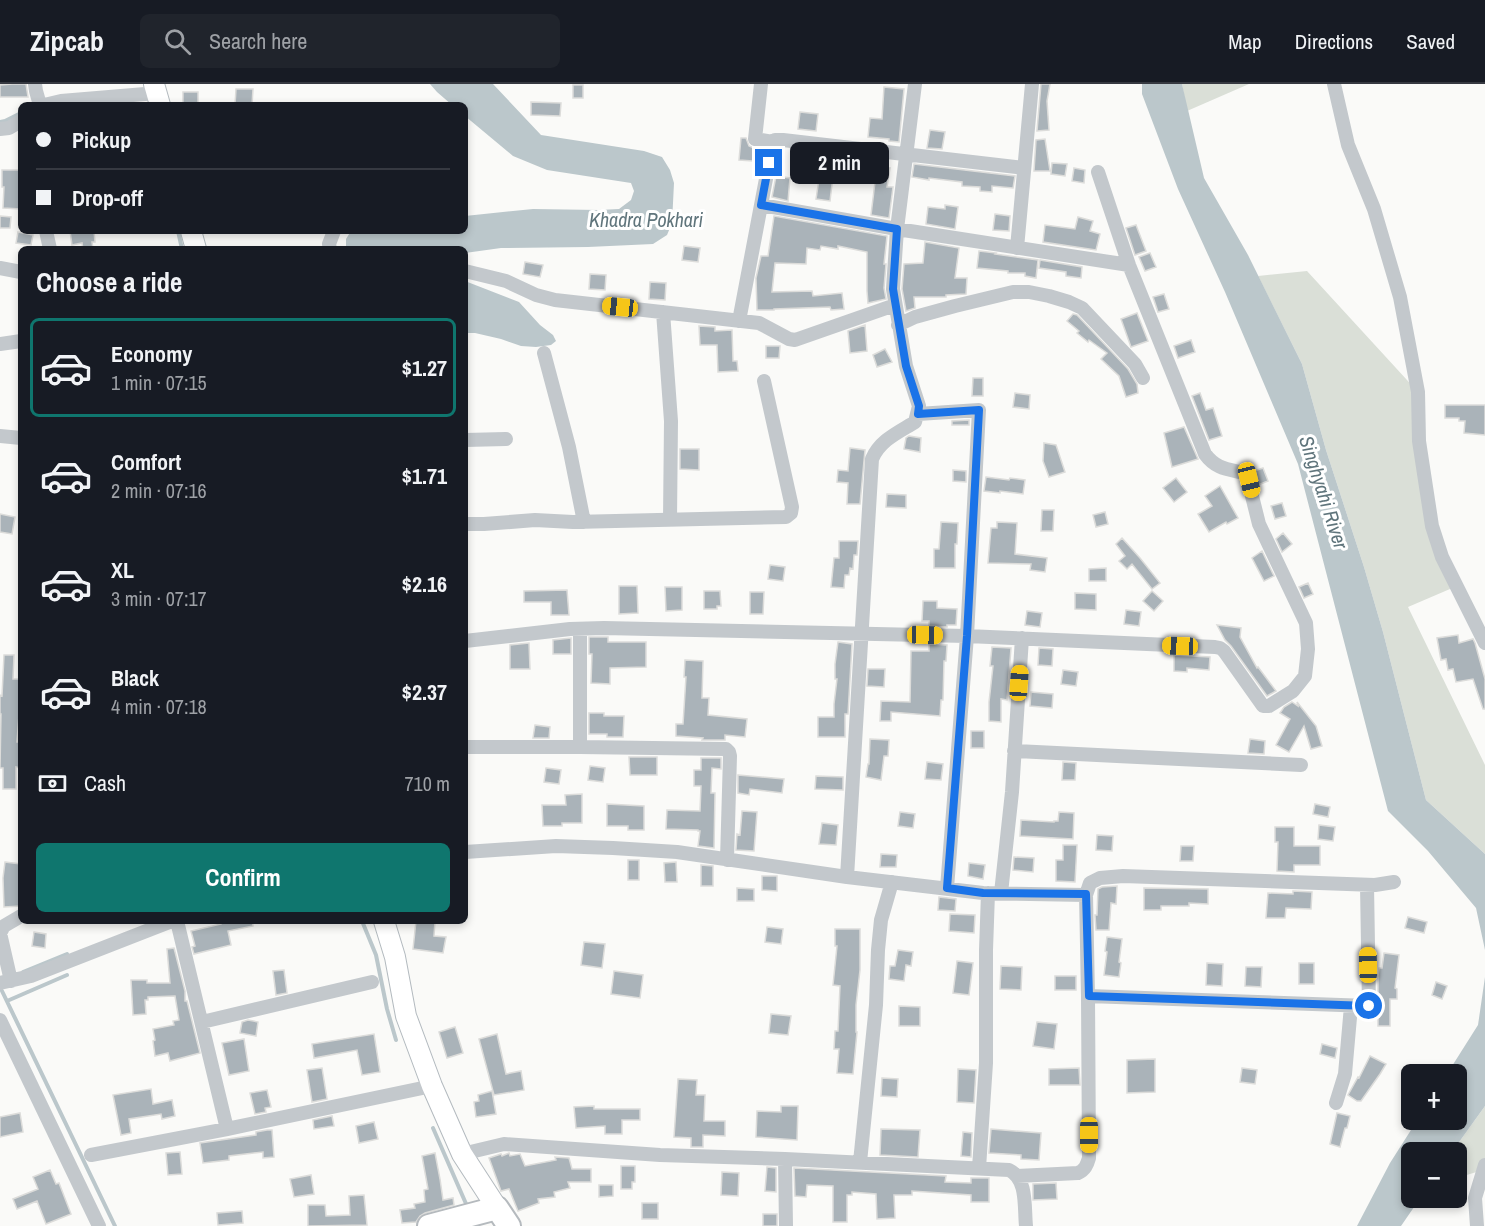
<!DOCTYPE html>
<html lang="en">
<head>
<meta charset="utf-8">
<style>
	:root { --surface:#171b24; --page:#20242c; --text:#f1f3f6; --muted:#9ea1a6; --line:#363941; --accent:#0f766e }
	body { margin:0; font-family:"Archivo Narrow",sans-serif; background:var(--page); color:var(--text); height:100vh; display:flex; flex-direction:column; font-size:22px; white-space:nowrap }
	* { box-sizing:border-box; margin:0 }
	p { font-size:20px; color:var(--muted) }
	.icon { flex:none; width:33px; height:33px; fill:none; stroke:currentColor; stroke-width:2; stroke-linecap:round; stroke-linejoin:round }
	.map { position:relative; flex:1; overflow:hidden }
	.sheet { position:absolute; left:18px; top:162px; width:450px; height:678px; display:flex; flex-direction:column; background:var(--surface); border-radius:9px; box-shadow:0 3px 9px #0003 }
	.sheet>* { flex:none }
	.banner { position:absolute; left:18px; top:18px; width:450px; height:132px; border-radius:9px; box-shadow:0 3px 9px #0003; display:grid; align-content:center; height:132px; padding:0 18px; background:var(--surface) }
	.controls { position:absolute; left:1401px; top:980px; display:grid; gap:12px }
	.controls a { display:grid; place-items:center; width:66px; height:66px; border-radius:9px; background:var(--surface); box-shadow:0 3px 9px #0003; font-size:30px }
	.end { position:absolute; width:27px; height:27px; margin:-14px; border:8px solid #1a73e8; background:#fff; box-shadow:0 0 0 3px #fff }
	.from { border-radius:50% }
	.bubble { position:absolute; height:42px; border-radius:9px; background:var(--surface); box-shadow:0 3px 9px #0003; font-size:20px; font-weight:700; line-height:42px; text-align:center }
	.car { position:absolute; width:18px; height:36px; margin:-18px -9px; border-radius:8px; box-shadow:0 0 4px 2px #0007; background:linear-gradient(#f5c518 24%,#345 0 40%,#f5c518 0 76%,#345 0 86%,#f5c518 0) }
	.banner b { display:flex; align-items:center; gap:21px; height:57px; font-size:22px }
	.banner b+b { border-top:2px solid var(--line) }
	.banner i { width:15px; height:15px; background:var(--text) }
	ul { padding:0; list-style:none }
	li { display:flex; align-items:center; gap:18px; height:99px; margin:0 12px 9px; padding:0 6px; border:3px solid transparent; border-radius:9px }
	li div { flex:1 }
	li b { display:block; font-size:22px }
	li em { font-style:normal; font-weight:700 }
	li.current { border-color:var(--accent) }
	li>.icon { width:54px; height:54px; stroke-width:1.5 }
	h2 { padding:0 18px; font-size:27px; line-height:72px }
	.pay { display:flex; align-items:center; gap:15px; height:66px; padding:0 18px; font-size:22px }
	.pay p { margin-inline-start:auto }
	.cta { display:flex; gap:12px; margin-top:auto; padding:12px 18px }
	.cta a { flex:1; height:69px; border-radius:9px; background:var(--accent); color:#fff; font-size:24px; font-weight:700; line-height:69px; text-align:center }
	header { display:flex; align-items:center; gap:36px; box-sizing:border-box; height:84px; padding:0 30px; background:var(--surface); border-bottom:2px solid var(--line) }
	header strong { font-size:28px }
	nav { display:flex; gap:33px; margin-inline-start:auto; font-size:21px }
	.search { width:420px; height:54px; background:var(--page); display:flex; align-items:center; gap:15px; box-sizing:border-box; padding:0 21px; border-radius:9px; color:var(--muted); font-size:22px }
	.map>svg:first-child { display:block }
	.green { fill:#dadfd7 }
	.water { fill:#bbc7cb }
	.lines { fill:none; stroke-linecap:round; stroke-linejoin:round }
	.stream { stroke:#bbc7cb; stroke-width:4 }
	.building { fill:#aab3b9; stroke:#dcdcda; stroke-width:1.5 }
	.secondary-casing { stroke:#b3babf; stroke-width:22 }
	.primary-casing { stroke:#b5babe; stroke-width:26 }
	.street { stroke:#c3c8cc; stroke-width:14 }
	.secondary { stroke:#fff; stroke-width:20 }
	.primary { stroke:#fff; stroke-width:22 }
	.route { stroke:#1a73e8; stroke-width:8 }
	.labels { text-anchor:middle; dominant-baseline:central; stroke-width:6; stroke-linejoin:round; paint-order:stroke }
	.water-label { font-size:20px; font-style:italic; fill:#60757c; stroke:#fff }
</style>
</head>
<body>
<header>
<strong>Zipcab</strong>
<div class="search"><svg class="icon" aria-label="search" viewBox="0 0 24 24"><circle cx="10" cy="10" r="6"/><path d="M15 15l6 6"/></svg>Search here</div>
<nav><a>Map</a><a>Directions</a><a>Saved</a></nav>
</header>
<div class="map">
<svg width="1485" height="1142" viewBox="0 0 1485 1142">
	<rect width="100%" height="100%" fill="#fafaf8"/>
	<path class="green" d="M1182 0H1249L1187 27Z
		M1307 187 1418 308 1432 442 1457 502 1408 523 1485 681V770L1426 716 1383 548 1364 483 1326 366 1302 280 1258 192Z
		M1485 1022V1081L1483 1086 1457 1094 1456 1068H1452Z"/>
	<path class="water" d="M430 0H493L541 51 644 67 662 73 670 86 674 99 672 139 667 151 653 160 588 163 501 164 465 169V165H346V155L351 147H465V132L533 125 599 126 619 125 631 116 634 107 631 99 547 86 513 72 465 32V21H452L437 8Z
		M1142 0H1182L1204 94 1248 171 1302 280 1326 366 1364 483 1383 548 1426 716 1485 770V866L1476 824 1428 767 1388 727 1298 380 1225 208 1178 105 1142 10Z
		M465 197 519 218 540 241 553 251 556 257 551 261 536 263 521 262 501 255 475 249H465Z
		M1485 893V1022L1452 1068H1412V1113H1421L1401 1142H1357L1390 1079 1418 1035H1456V990H1447L1478 941Z"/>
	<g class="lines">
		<path class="stream" d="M0 38 5 37 21 29
			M178 147 182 165
			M362 837 376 871 387 925 396 956
			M23 888 67 870
			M2 907 115 1142
			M7 917 67 891
			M433 1044 467 1122"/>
	</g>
	<path class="building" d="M12 0H26L28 13H0V1Z
		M1041 0H1050L1047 17 1049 46 1037 47Z
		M573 1H583V14H573Z
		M884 3 904 5 899 58 889 57V55L868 53 870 34 882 35Z
		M236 5H253L252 21H235Z
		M183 8H198V21H183Z
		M531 18 561 19 560 32 531 31Z
		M800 28 818 30 816 47 798 45Z
		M930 46 945 48 942 65 927 64Z
		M741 54H746L749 62 754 64 753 77 739 76Z
		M1045 55 1050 87H1034L1036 56Z
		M799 67 840 72 836 92H833L830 117 816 115 820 89 797 87Z
		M1052 79 1067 80 1065 92 1051 90Z
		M914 80 1015 92 1013 104 992 102V108L980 107V103L962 102V98L929 94V96L912 93Z
		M875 82 890 84 887 103H893L889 134 871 131 875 98 872 97Z
		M1074 84 1085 86 1084 99 1072 97Z
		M2 86H21V125L3 124 4 103H2Z
		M776 92 790 94 788 117 772 113Z
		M945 121 958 123 955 145 926 140 928 123 945 125Z
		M995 130 1010 132 1009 147 993 146Z
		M0 132 11 133 10 144H0Z
		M774 132 887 152 884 180H886L884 204 886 215 868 219 867 207V168L838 162V165L821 162 820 166 807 164 806 180 775 179 772 208 812 207 813 212 842 209 844 225 831 226 830 223 774 225V226H757L756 194 761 172H768Z
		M1078 133 1093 137 1090 147 1100 150 1096 166 1043 158 1045 141 1075 145Z
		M1136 141 1146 167 1135 171 1126 144Z
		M70 147H94L95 158H92L93 165H83L82 159 72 161Z
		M18 148 33 151 31 161 16 159Z
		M925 158 959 164 955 194H967L966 210 946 211V213H914L915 224 906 227 902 205 904 180 923 179Z
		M684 162 700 164 698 178 682 176Z
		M979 167 996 169 995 170 1038 176 1036 194 1025 192V189H1008V187L977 184Z
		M1150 169 1156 183 1145 187 1139 173Z
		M1040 176 1082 183 1081 194 1066 192V188L1039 184Z
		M525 178 543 181 540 193 523 190Z
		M590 190 606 191 605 206 589 205Z
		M650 198 666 199 665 216 649 215Z
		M1164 210 1169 225 1158 228 1153 213Z
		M1137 229 1148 257 1131 263 1121 235Z
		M1073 230 1077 231 1128 285 1137 300 1138 309 1126 313 1119 292 1101 275 1107 269 1089 256 1088 258 1077 249 1079 247 1067 237Z
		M865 241 867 267 850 269 848 247Z
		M699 242 715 243V247L732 246 733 277H737L738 287 718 288 717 261H700Z
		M1191 256 1195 268 1178 274 1174 262Z
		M766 262H780L779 274H766Z
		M885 265 892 278 877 283 873 271Z
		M973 294H983V312H972Z
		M1015 309 1030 311 1029 325 1013 323Z
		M1200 309 1206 326 1213 324 1222 352 1209 356 1192 312Z
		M1445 321H1485V351L1464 349 1465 337H1459V334H1445Z
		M969 336V341H952V337Z
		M1184 343 1198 375 1172 383 1164 349Z
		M909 352 921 354 920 368 904 365 906 354Z
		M1044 359 1056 361 1065 388 1049 393 1043 377Z
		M850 364 865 366 860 420H847L848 399 837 398 838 386 848 387Z
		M680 365H699V386L680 385Z
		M1263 384 1268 397 1258 401 1254 387Z
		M953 386 966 387V398L953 397Z
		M986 393 1009 396 1010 394 1025 396 1023 410 1000 407V409L984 407Z
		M1176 394 1187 408 1174 418 1163 404Z
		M1220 402 1238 434 1227 440 1226 438 1209 448 1198 430 1212 422 1205 412Z
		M887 410 906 411V424L886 423Z
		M1282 419 1286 432 1275 435 1271 422Z
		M1042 426H1054L1053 447H1041Z
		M1105 428 1108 440 1096 443 1093 431Z
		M0 430 15 433 12 450 0 448Z
		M941 438 958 439 957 460H955V484H934V465H939Z
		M997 438 1017 439 1015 470 1047 474 1045 488 1030 486 1031 480 988 479 991 444H997Z
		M1283 449 1292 460 1282 468 1276 455Z
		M1122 454 1140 474 1160 499 1152 505 1132 480 1127 485 1119 477 1125 472 1116 460Z
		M839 457H858L857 471H854L853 485 850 484 849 491H845L844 504 831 503 834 474H839Z
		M1262 467 1274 492 1264 497 1252 474Z
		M770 481 785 483 783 497 768 495Z
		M1106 484V497H1089V485Z
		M1308 499 1313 510 1304 514 1299 503Z
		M619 502H637L638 529 619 530Z
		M665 503H682V526L666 527Z
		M567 506 569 531H551V518H524V507Z
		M704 507H720L721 522H717V525H704Z
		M1152 507 1163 517 1154 527 1143 517Z
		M750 508H764L763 530H750Z
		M1075 509 1096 510V526L1075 525Z
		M923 517H937V524L957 525 956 541H947V543L929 542V537H922Z
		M1126 526 1141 528 1139 542 1124 540Z
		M1027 527 1042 529 1040 543 1025 541Z
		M1217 541 1241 544 1240 553 1257 584 1258 583 1276 607 1267 612 1231 562 1225 556Z
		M1458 551 1459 559 1473 555 1475 559 1485 595V625H1483L1473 595 1456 598 1453 585 1448 586 1446 575 1441 576 1437 554Z
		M589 553H608V558H646V583L610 584V600L591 599 592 570H589Z
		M571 554V570H553V556Z
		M838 558 852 560 848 630H845V653H818V633H834V620L837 595H835V580Z
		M529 559 530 585H510V561Z
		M929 560 947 561 946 577H944L943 616H941L940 632 891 628V637H880L881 617 910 618 911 567H929Z
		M992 563 1011 564 1007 616 1001 615V638L989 637V618L993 582H990Z
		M1039 564 1053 565 1052 582 1038 581Z
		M4 571H14L13 595H21V631H19L17 658H21V677L20 684 16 683V705H3V684H0L1 630H0V611L2 612Z
		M1174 571 1210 573 1209 586 1187 584V588L1174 587Z
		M685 576 703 577 702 614H709L708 631 747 635 745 653 725 651V656H702L703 654 676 652V640H683L686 593H684Z
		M868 585H885L884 603 867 602Z
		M1063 586 1078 588 1076 602 1061 600Z
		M1031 608 1053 610 1052 624 1030 622Z
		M1292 618 1298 622 1297 618 1316 642 1322 662 1311 665 1304 642 1289 668 1276 661 1290 635 1280 629 1284 623Z
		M589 629H604V632H624L623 653H607V650H589Z
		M535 641 550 643 549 654H533Z
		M971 647H984V664H971Z
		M870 655 889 656 888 672H884L881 696 866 693 868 680H869Z
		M1250 655 1265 657 1264 670 1248 669Z
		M629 673H657V691H630Z
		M701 674H721V685L712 684 711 709H715L714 764 698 762 700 747H698V746L666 745 667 726 700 727 701 702H694V686H701Z
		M927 678 943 680 941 696 925 695Z
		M1063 678 1076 679 1075 696H1062Z
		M590 682 605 684 603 698 588 696Z
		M546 684 561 686 559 700 544 698Z
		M738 691 784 695 782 709 750 705 749 711 738 709Z
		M816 692 843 693V706L815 705Z
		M582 710V739H562V742H543L542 721H566L565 711Z
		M607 720 644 722V746H628V742H607Z
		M1315 720 1330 723 1328 733 1313 730Z
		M742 727 757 728 754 767 736 766 737 750 740 751Z
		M900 728 915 730 913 744 898 742Z
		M1059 728 1074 729 1073 755 1020 752 1021 736 1054 738V737H1058Z
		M822 739 838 741 836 761 819 760Z
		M1319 741 1335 743 1333 757 1318 755Z
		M1275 743H1294V762H1320V781H1294V788L1277 787 1278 758H1275Z
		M1097 751 1113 752 1112 767 1096 766Z
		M1063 761H1077L1075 798 1056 797V776H1063Z
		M1181 762H1194L1193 777H1180Z
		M881 770 897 771 896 783H880Z
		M1014 773 1034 774 1033 788 1013 786Z
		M628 776H639V796H628Z
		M5 778 21 780V822L4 823 3 794Z
		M676 778 677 798H665L664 779Z
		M969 779 985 781 983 795 968 792Z
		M701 781 713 782V802H701Z
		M762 792H777V807L762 806Z
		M1117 802 1116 820 1111 819 1109 846H1096L1095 831H1097L1098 805 1102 803Z
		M737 804 754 805V817H737Z
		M1144 804 1208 805V820L1189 819V822H1161V826H1144Z
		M1293 807 1312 808 1311 825 1286 824 1285 834H1266L1268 809 1293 810Z
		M939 813 956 815 955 827 938 826Z
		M950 830 975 831 974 849 949 847Z
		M1408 833 1427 838 1424 849 1405 844Z
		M220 837H252L253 842 228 847 231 861 194 870 192 863 195 862 191 847 221 840Z
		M416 837H435L434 852 446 853 443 869 413 865Z
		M767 843 783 845 781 860 765 858Z
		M835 845H860V886L856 921V948H857L853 990 837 989 839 965H834L835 947H838L840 902 833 901 837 862H835Z
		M34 848 46 850 45 864 32 862Z
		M1107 853 1122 855 1119 878 1121 879 1119 893 1104 891 1107 868 1105 867Z
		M584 858 605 860 602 884 581 881Z
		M174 864 185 907V917H187L200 969 170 977 168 969 155 972 153 957 155 956 153 945 174 941 173 937 179 936 175 912 148 913V916H145L146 930 133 931 131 896H147V899H170L167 865Z
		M898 866 913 868 911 882 906 881 904 897 889 895 890 882H895Z
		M1384 869 1399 871 1395 904 1397 905V915H1390V942H1378V892L1379 884H1382Z
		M957 877 973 879 969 911 953 909Z
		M1207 879 1223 880 1222 902 1206 901Z
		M1299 879H1314V900H1299Z
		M1001 882 1022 883 1021 906 1000 905Z
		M1246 883H1262L1261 903 1245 902Z
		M284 886 287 909 276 911 273 887Z
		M614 887 643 891 640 914 611 910Z
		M1055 892H1076V906H1055Z
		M1436 898 1447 902 1442 915 1432 911Z
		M899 922 920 923V942H899Z
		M771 930 791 932 788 951 769 949Z
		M248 936 258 938 256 952 240 949 242 938Z
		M1037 938 1057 940 1054 965 1033 962Z
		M455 943 463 969 447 974 439 948Z
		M374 950 380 988 362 991 357 966 314 974 312 960Z
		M497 950 506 990 521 987 524 1006 494 1011 479 955Z
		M244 955 249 987 229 991 222 959Z
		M1322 960 1337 964 1335 974 1320 970Z
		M1370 972 1386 980 1380 990 1361 1017H1357L1348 1011 1358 993 1359 994Z
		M1155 975V1008L1127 1009V976Z
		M322 984 327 1015 312 1018 307 986Z
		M1079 984 1080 1001H1049V985Z
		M1242 984 1257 986 1255 1000 1240 998Z
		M958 985 976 986 974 1019 957 1018Z
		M882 994 898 995 897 1013 881 1012Z
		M678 995 697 996 696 1011H705L704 1037H725V1052L703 1051V1063H691V1054L674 1053Z
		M151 1005 153 1020 172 1016 175 1032 162 1035 161 1030 129 1035 131 1049 121 1051 113 1011Z
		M267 1006 271 1023 265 1024 266 1028 255 1030 250 1009Z
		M492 1007 496 1030 476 1033 474 1018 479 1017 478 1011Z
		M594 1022V1025H640V1036H622V1050H605V1042L576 1044 574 1023Z
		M781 1022H798L797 1056 756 1053 757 1027 781 1028Z
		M20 1029 23 1048 0 1053V1033Z
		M1337 1029 1350 1032 1347 1044H1345L1340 1063 1330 1060Z
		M332 1032 334 1042 314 1045 313 1036Z
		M374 1038 378 1055 359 1059 356 1042Z
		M881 1045 920 1046 918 1073 880 1071Z
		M991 1045 1041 1049 1039 1076 1021 1075V1071L989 1069Z
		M267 1046H272L274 1073 263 1074V1068L229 1072V1076L203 1079 200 1059 256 1051V1048Z
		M963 1048 972 1049 971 1073 961 1072Z
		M180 1068 182 1090 168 1091 166 1069Z
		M435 1069 440 1095 443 1116 453 1114 454 1121 425 1129 420 1132 416 1138 402 1139 400 1126 415 1124 414 1120 425 1118 424 1106 428 1105 422 1072Z
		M509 1069 510 1072 520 1070 525 1082 556 1076 555 1073 569 1074 572 1085H591V1098H568L570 1104 554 1108 555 1113 538 1115 539 1119 518 1127 509 1105 501 1107 489 1074 501 1070 502 1072Z
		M621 1082H635V1098H632V1105H621Z
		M767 1083 776 1084V1108L765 1107Z
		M794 1084 946 1092 945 1098 971 1099V1094H989V1118H971V1111L912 1107V1111H894L895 1134 877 1135 876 1110 852 1108V1111H847V1138H833V1102L807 1101 806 1113 795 1112Z
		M50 1086 56 1100 59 1099 71 1130 46 1140 37 1117 17 1125 13 1115 38 1105 33 1093Z
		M722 1088 739 1089 738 1112 721 1111Z
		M311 1091 314 1110 294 1113 290 1095Z
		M1056 1099 1057 1115 1033 1116V1100Z
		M599 1101H613V1112L599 1113Z
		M364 1111 367 1141 308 1142V1121H325L326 1132 350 1131 349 1112Z
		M642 1119H658V1135H642Z
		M242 1127 243 1139 218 1141 217 1129Z
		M763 1130H777V1142H763Z"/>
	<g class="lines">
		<g class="secondary-casing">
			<path id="secondary" d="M154 0 160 21
				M191 147 196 165
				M384 837 395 873 406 932 432 1002 462 1070 497 1124"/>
		</g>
		<g class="primary-casing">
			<path id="primary" d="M429 1142 497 1124 509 1142"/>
		</g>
		<path class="street" d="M35 0 36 7 40 21
			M761 0 755 55 773 58
			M1334 0 1348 61 1374 125 1400 213 1418 308 1419 357 1432 442 1442 473 1485 559
			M44 21 61 17 157 9
			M0 45 9 44 21 37
			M761 121 897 145 1129 181
			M46 147 50 165
			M1017 164 1032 0
			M330 165 329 160 334 147
			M0 184 21 188
			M465 187 506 197 536 211 555 216 759 239 789 255 795 256 895 221
			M663 228 671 337 670 436
			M739 237 773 58 775 56H783L1024 84
			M898 241 915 233 955 222 1013 208H1029L1049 212 1069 218 1082 224 1135 280 1143 294
			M0 260 21 257
			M544 269 569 363 584 438
			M918 330 979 326 967 552 947 804
			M0 352 21 354
			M465 356 506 355
			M465 440H484L535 436 573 438 786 433 791 429 792 423 764 297
			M465 557 570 545 604 544 967 552 1215 563 1220 564 1224 567 1263 622H1269L1293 607 1305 592 1308 565 1306 539 1259 440 1247 392 1244 389C1227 385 1216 385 1205 370L1129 181 1098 88
			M465 663H580L726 665 729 668 730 672 727 776
			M580 663V545
			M1014 667 1301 681
			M465 768 556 762 613 764 677 768 847 793 983 809 1086 811
			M847 793 872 375C880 356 899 348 915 338L919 322 906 282 893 205 897 145 915 0
			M1001 809 1012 708 1022 554
			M177 837 227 1045
			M11 897 0 849 4 842 21 832
			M0 899 31 892 172 837
			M1088 912 1369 922 1367 801
			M0 936 99 1142
			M202 938 372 898
			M1336 1019 1345 990 1351 922
			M462 1070 504 1060 660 1071 785 1075 1009 1086C1028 1095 1024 1124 1026 1142
			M91 1071 227 1045 432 1002
			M785 1075 786 1142
			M860 1078 876 921 878 866 881 836 892 798
			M979 1084 986 979V866L988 809
			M1017 1092 1078 1089C1085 1086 1087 1081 1089 1074L1088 912 1086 811 1090 799 1100 794 1123 792 1375 801 1394 798
			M1477 1142 1475 1114 1485 1081"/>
		<use href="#secondary" class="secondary"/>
		<use href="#primary" class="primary"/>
	</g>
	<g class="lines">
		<path class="route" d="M769 79 761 121 897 145 893 205 906 282 919 322 918 330 979 326 967 552 947 804 983 809 1086 810 1089 912 1369 922"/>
	</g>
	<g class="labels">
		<g class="water-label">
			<text x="646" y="135">Khadra Pokhari</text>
			<text transform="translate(1324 408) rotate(72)">Singhyahi River</text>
		</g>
	</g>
</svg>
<div class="controls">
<a>+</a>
<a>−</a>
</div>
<i class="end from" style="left:1369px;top:922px"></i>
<i class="end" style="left:769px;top:79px"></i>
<div class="bubble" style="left:790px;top:58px;width:99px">2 min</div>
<i class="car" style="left:620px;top:223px;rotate:276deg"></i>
<i class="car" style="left:1249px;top:396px;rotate:166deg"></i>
<i class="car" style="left:925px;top:551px;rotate:91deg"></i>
<i class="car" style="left:1180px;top:562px;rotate:272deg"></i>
<i class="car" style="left:1019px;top:599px;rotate:4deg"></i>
<i class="car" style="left:1368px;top:881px;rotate:359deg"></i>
<i class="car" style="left:1089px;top:1051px;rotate:180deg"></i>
<div class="banner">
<b><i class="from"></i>Pickup</b>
<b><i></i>Drop-off</b>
</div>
<section class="sheet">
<h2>Choose a ride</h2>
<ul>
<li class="current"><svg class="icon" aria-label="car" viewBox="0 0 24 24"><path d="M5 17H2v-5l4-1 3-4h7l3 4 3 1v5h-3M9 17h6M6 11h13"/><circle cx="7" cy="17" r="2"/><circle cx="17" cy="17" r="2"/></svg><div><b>Economy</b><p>1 min · 07:15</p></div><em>$1.27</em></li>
<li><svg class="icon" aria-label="car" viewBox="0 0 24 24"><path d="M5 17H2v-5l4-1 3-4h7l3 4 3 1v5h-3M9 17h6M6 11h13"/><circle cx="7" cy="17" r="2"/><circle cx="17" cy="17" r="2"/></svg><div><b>Comfort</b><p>2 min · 07:16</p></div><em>$1.71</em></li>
<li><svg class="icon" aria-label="car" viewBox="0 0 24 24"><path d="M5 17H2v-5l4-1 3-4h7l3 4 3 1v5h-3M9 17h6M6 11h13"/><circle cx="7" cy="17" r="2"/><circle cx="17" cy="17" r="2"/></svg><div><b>XL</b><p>3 min · 07:17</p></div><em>$2.16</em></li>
<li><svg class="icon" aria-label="car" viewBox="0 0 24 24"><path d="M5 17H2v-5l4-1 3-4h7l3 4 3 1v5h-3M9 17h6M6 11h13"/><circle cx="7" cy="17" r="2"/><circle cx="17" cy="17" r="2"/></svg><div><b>Black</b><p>4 min · 07:18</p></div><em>$2.37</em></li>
</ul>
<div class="pay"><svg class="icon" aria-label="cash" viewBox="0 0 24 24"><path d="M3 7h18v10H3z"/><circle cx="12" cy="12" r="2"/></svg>Cash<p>710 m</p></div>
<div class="cta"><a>Confirm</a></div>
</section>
</div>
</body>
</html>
